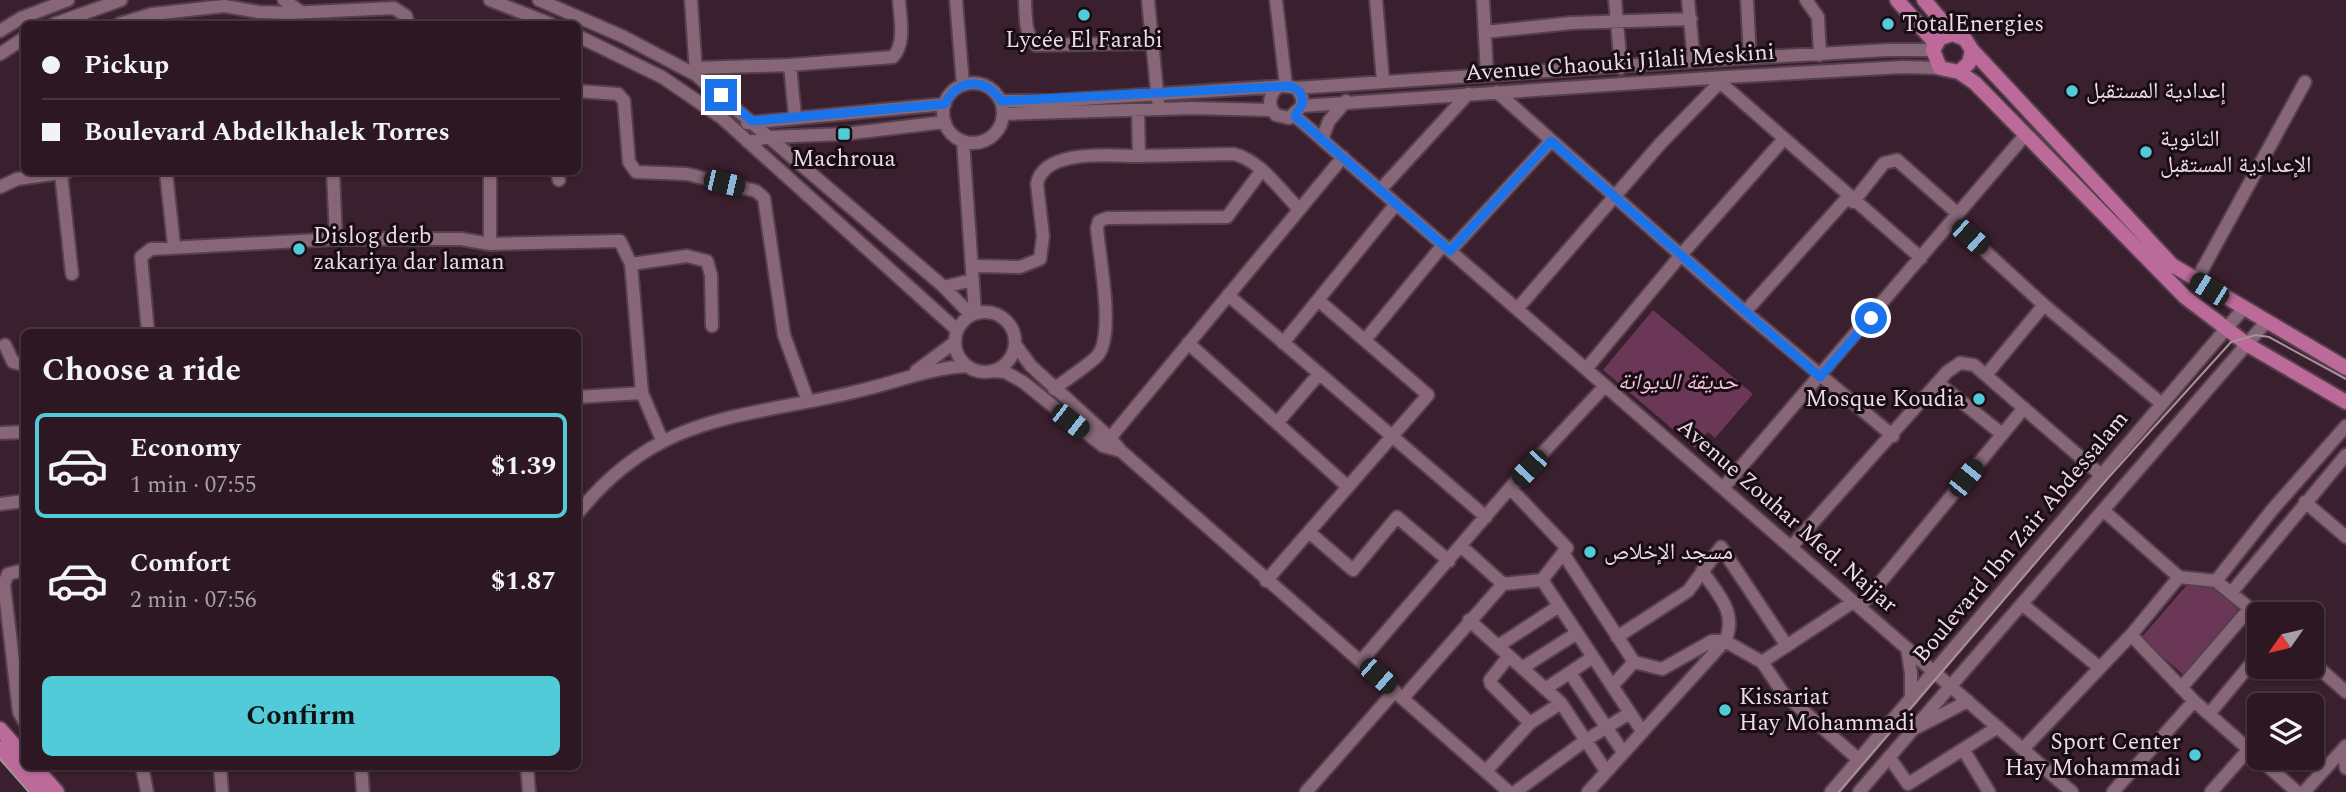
<!DOCTYPE html>
<html lang="en">
<head>
<meta charset="utf-8">
<style>
	:root { --surface:#2c1722; --page:#34202a; --text:#f1f3f6; --muted:#a69fa5; --line:#483640; --accent:#52cbd9 }
	body { margin:0; font-family:Spectral,"Noto Naskh Arabic",serif; background:var(--page); color:var(--text); height:100vh; display:flex; flex-direction:column; font-size:26px; white-space:nowrap }
	* { box-sizing:border-box; margin:0 }
	p { font-size:23px; color:var(--muted) }
	.icon { flex:none; width:38px; height:38px; fill:none; stroke:currentColor; stroke-width:2; stroke-linecap:round; stroke-linejoin:round }
	.map { position:relative; flex:1; overflow:hidden }
	.sheet { position:absolute; left:21px; top:329px; width:560px; height:441px; display:flex; flex-direction:column; background:var(--surface); border-radius:10px; box-shadow:0 2px 5px #0004,0 0 0 2px var(--line) }
	.sheet>* { flex:none }
	.top-card { position:absolute; left:21px; top:21px; width:560px; height:154px; border-radius:10px; box-shadow:0 2px 5px #0004,0 0 0 2px var(--line); display:grid; align-content:center; height:154px; padding:0 21px; background:var(--surface) }
	.needle { width:46px; rotate:236deg }
	.tools { position:absolute; left:2247px; top:602px; display:grid; gap:14px }
	.tools a { display:grid; place-items:center; width:77px; height:77px; border-radius:10px; background:var(--surface); box-shadow:0 2px 5px #0004,0 0 0 2px var(--line); font-size:35px }
	.end { position:absolute; width:32px; height:32px; margin:-16px; border:9px solid #1a73e8; background:#fff; box-shadow:0 0 0 4px #fff }
	.from { border-radius:50% }
	.car { position:absolute; width:21px; height:42px; margin:-21px -10px; border-radius:9px; box-shadow:0 0 5px 2px #0007; background:linear-gradient(#222 24%,#8ab4d8 0 40%,#222 0 76%,#8ab4d8 0 86%,#222 0) }
	.top-card b { display:flex; align-items:center; gap:24px; height:66px; font-size:26px }
	.top-card b+b { border-top:2px solid var(--line) }
	.top-card i { width:18px; height:18px; background:var(--text) }
	ul { padding:0; list-style:none }
	li { display:flex; align-items:center; gap:21px; height:105px; margin:0 14px 10px; padding:0 7px; border:4px solid transparent; border-radius:10px }
	li div { flex:1 }
	li b { display:block; font-size:26px }
	li em { font-style:normal; font-weight:700 }
	li.active { border-color:var(--accent) }
	li>.icon { width:63px; height:63px; stroke-width:1.5 }
	h2 { padding:0 21px; font-size:32px; line-height:84px }
	.cta { display:flex; gap:14px; margin-top:auto; padding:14px 21px }
	.cta a { flex:1; height:80px; border-radius:10px; background:var(--accent); color:#111; font-size:28px; font-weight:700; line-height:80px; text-align:center }
	.map>svg:first-child { display:block }
	.green { fill:#6b3756 }
	.lines { fill:none; stroke-linecap:round; stroke-linejoin:round }
	.minor-casing { stroke:#553f4c; stroke-width:16 }
	.major-casing { stroke:#553f4c; stroke-width:18 }
	.minor { stroke:#876678; stroke-width:12 }
	.major { stroke:#bb6a9a; stroke-width:14 }
	.tram { stroke:#a7919d; stroke-width:2 }
	.route { stroke:#1a73e8; stroke-width:9 }
	.poi-dot { fill:#52cbd9; stroke:#190d14; stroke-width:2.5 }
	.labels { text-anchor:middle; dominant-baseline:central; stroke-width:6; stroke-linejoin:round; paint-order:stroke }
	.poi-label { font-size:23px; fill:#eddae4; stroke:#190d14; text-anchor:start }
	.street-label { font-size:23px; fill:#eddae4; stroke:#190d14 }
	.park-label { font-size:23px; font-style:italic; fill:#f5c1dd; stroke:#190d14 }
</style>
</head>
<body>
<div class="map">
<svg width="2346" height="792" viewBox="0 0 2346 792">
	<rect width="100%" height="100%" fill="#3a1f2e"/>
	<path class="green" d="M1653 310 1753 394 1715 438 1708 432 1695 448 1603 370Z
		M2204 579 2237 608 2236 620 2186 677 2141 638 2186 586Z"/>
	<g class="lines">
		<g class="minor-casing">
			<path id="minor" d="M284 0 301 12
				M490 0 551 24
				M539 0 624 37 696 75 944 287 971 315
				M691 0 696 73
				M956 0 963 85
				M1025 0C1026 16 1024 33 1036 45L1153 43
				M1148 0 1158 101
				M1276 0 1286 86
				M1376 0 1383 81
				M1483 0 1487 74
				M1615 0 1621 68
				M1688 0 1694 61
				M1747 0 1750 58
				M1806 0 1818 17 1820 55
				M54 24 121 0
				M119 24 152 14 224 6 259 12 289 13 394 8 406 16 408 24
				M0 31 21 18 68 0
				M1485 32 1571 23 1691 19
				M578 36 662 77 722 118 957 330
				M0 54 24 38
				M696 68 790 65
				M1721 83 1921 258
				M943 113a30 30 0 1 1 60 0a30 30 0 1 1-60 0Z
				M1277 88C1268 97 1268 106 1276 115L1289 118 1302 106V97L1296 88
				M578 91 618 94 624 101 629 162 636 172 687 174 756 191 764 198 784 335 808 401
				M1497 92 1745 312 1893 436
				M1001 101H1050L1286 86 1296 88 1694 61 1888 50H1933
				M1302 106 1725 77 1903 67 1940 68
				M1138 111 1139 156 1234 154C1261 161 1280 190 1299 209
				M1003 114 1192 108 1272 110
				M1295 116 2072 792
				M795 117 790 65 893 57C906 43 900 18 899 0
				M747 123 945 104
				M1322 139 1329 121 1346 101
				M963 141 975 313
				M748 142 769 137 844 134 945 122
				M166 172 174 246
				M333 172 336 239
				M557 172 559 180
				M61 174 72 274
				M0 187 17 179 67 172
				M1380 190 1468 94
				M1853 202 1884 163 1897 160 1957 213
				M1952 221 2044 305 2162 404
				M490 244V172
				M1450 251 1551 141
				M631 264 687 256 707 261 711 275 712 326
				M978 266 1020 267 1040 259 1043 236 1037 184C1043 148 1112 156 1139 156
				M2196 281 2305 82
				M944 287 972 280
				M1228 295 1486 517
				M1517 309 1660 144 1725 77
				M1745 312 1848 197
				M955 342a30 30 0 1 1 60 0a30 30 0 1 1-60 0Z
				M148 332 141 257 151 249 336 239H461L490 244 620 241 631 264 642 393 662 440
				M1365 340 1443 245
				M1188 343 1348 487
				M1283 343 1396 204
				M1015 344 1031 366 1110 438 1121 451 1509 792
				M5 345 13 362 24 365
				M1586 369 1681 255 1783 140
				M916 371 955 342
				M993 371 1005 372 1023 382 1103 446 1121 451
				M1986 375 2044 305
				M1938 383 2002 434
				M1054 389C1064 381 1093 362 1098 355 1115 333 1099 256 1097 228L1099 221 1107 218 1227 217 1262 170
				M578 397 642 393
				M1277 423 1319 374
				M0 433 24 432
				M1110 438 1343 157
				M1510 488 1567 548 1542 580
				M1723 488 2026 134
				M2305 502 2346 537
				M0 504 24 501
				M2104 511 2179 577 2216 581 2259 616
				M578 513C660 411 743 419 858 391 894 383 929 368 967 366
				M1309 532 1353 570 1397 517 1449 561
				M1791 547 1947 372 1960 363 1974 365 2101 475
				M1563 553 1634 662 1662 669 1712 641H1725C1738 613 1718 594 1702 571
				M24 570 8 574 4 584 19 712 24 721
				M1266 581 1428 395 1318 300
				M2216 581 2272 510 2346 426
				M1503 584 1542 580 1642 731
				M2231 593 2346 455
				M2022 604 2100 668
				M1860 607 2024 408
				M1469 620 1561 703 1606 771
				M2131 635 2194 701 2297 792
				M1617 637 1688 591 1721 547 1787 646
				M1498 646 1559 606
				M1907 648 1911 673V699
				M1509 656 1490 680 1491 684 1530 723
				M1361 661 1510 488 1605 386
				M1762 662 1853 602
				M2312 662 2346 692
				M1522 668 1577 633
				M1570 673 1623 752
				M1612 686 1634 662
				M2181 688 2250 608
				M1545 689 1593 657
				M1403 698 1503 584 1462 547
				M2209 714 2259 654
				M1916 728 1968 701
				M1963 749 1989 792
				M2023 749 2131 635 2179 577
				M2343 750 2346 768
				M1889 757 1908 784 1998 727
				M142 766 147 792
				M220 766 222 792
				M361 766 363 792
				M527 766 529 792
				M1486 771 1530 723 1561 703
				M1306 792 1395 691
				M1515 792 1586 740 1630 713
				M1588 792 1725 641 1762 662 1783 693 1858 759
				M1831 792 2243 309
				M1859 792 2266 322
				M2113 792 2194 701
				M2211 792 2249 749
				M2304 792 2346 746"/>
		</g>
		<g class="major-casing">
			<path id="major" d="M1897 0 1936 44
				M1924 0 1953 34 1965 39 1972 50 2172 265 2346 368
				M1953 34 1940 38 1933 50 1940 68 1959 72 1969 63 1972 50
				M1959 72 1975 83 2185 297 2248 345 2346 402
				M0 729 24 756
				M0 748 40 792
				M34 766 57 792"/>
		</g>
		<use href="#minor" class="minor"/>
		<use href="#major" class="major"/>
		<path class="tram" d="M0 759 29 792
			M1839 792 2108 478 2231 342 2256 335 2269 337 2346 379"/>
	</g>
	<g class="lines">
		<path class="route" d="M721 95 752 121 945 104C957 78 986 77 1001 101L1291 86 1300 92 1303 102 1295 116 1450 251 1551 141 1820 377 1871 318"/>
	</g>
	<g class="poi-dot">
		<circle cx="1084" cy="15" r="7"/>
		<circle cx="1888" cy="24" r="7"/>
		<circle cx="2072" cy="91" r="7"/>
		<rect x="837" y="127" width="14" height="14" rx="3.5"/>
		<circle cx="2146" cy="152" r="7"/>
		<circle cx="299" cy="249" r="7"/>
		<circle cx="1979" cy="399" r="7"/>
		<circle cx="1590" cy="552" r="7"/>
		<circle cx="1725" cy="710" r="7"/>
		<circle cx="2195" cy="755" r="7"/>
	</g>
	<g class="labels">
		<g class="poi-label">
			<text x="1902" y="24">TotalEnergies</text>
			<text x="1084" y="40" text-anchor="middle">Lycée El Farabi</text>
			<text x="2086" y="91">إعدادية المستقبل</text>
			<text x="2160" y="139">الثانوية<tspan x="2160" dy="26">الإعدادية المستقبل</tspan></text>
			<text x="844" y="159" text-anchor="middle">Machroua</text>
			<text x="313" y="236">Dislog derb<tspan x="313" dy="26">zakariya dar laman</tspan></text>
			<text x="1965" y="399" text-anchor="end">Mosque Koudia</text>
			<text x="1604" y="552">مسجد الإخلاص</text>
			<text x="1739" y="697">Kissariat<tspan x="1739" dy="26">Hay Mohammadi</tspan></text>
			<text x="2181" y="742" text-anchor="end">Sport Center<tspan x="2181" dy="26">Hay Mohammadi</tspan></text>
		</g>
		<g class="street-label">
			<text transform="translate(1620 63) rotate(-4)">Avenue Chaouki Jilali Meskini</text>
			<text transform="translate(1787 516) rotate(41)">Avenue Zouhar Med. Najjar</text>
			<text transform="translate(2021 537) rotate(-50)">Boulevard Ibn Zair Abdessalam</text>
		</g>
		<g class="park-label">
			<text x="1678" y="382">حديقة الديوانة</text>
		</g>
	</g>
</svg>
<div class="tools">
<a><svg class="needle" viewBox="-14 -14 28 28"><path d="M0-13l5 13h-10z" fill="#e53935"/><path d="M0 13l5-13h-10z" fill="#a69fa5"/></svg></a>
<a><svg class="icon" aria-label="layers" viewBox="0 0 24 24"><path d="M12 4l9 5-9 5-9-5zM3 14l9 5 9-5"/></svg></a>
</div>
<i class="end from" style="left:1871px;top:318px"></i>
<i class="end" style="left:721px;top:95px"></i>
<i class="car" style="left:724px;top:183px;rotate:103deg"></i>
<i class="car" style="left:1970px;top:237px;rotate:132deg"></i>
<i class="car" style="left:2209px;top:289px;rotate:302deg"></i>
<i class="car" style="left:1070px;top:421px;rotate:128deg"></i>
<i class="car" style="left:1529px;top:468px;rotate:223deg"></i>
<i class="car" style="left:1966px;top:478px;rotate:39deg"></i>
<i class="car" style="left:1378px;top:676px;rotate:131deg"></i>
<div class="top-card">
<b><i class="from"></i>Pickup</b>
<b><i></i>Boulevard Abdelkhalek Torres</b>
</div>
<section class="sheet">
<h2>Choose a ride</h2>
<ul>
<li class="active"><svg class="icon" aria-label="car" viewBox="0 0 24 24"><path d="M5 17H2v-5l4-1 3-4h7l3 4 3 1v5h-3M9 17h6M6 11h13"/><circle cx="7" cy="17" r="2"/><circle cx="17" cy="17" r="2"/></svg><div><b>Economy</b><p>1 min · 07:55</p></div><em>$1.39</em></li>
<li><svg class="icon" aria-label="car" viewBox="0 0 24 24"><path d="M5 17H2v-5l4-1 3-4h7l3 4 3 1v5h-3M9 17h6M6 11h13"/><circle cx="7" cy="17" r="2"/><circle cx="17" cy="17" r="2"/></svg><div><b>Comfort</b><p>2 min · 07:56</p></div><em>$1.87</em></li>
</ul>
<div class="cta"><a>Confirm</a></div>
</section>
</div>
</body>
</html>
